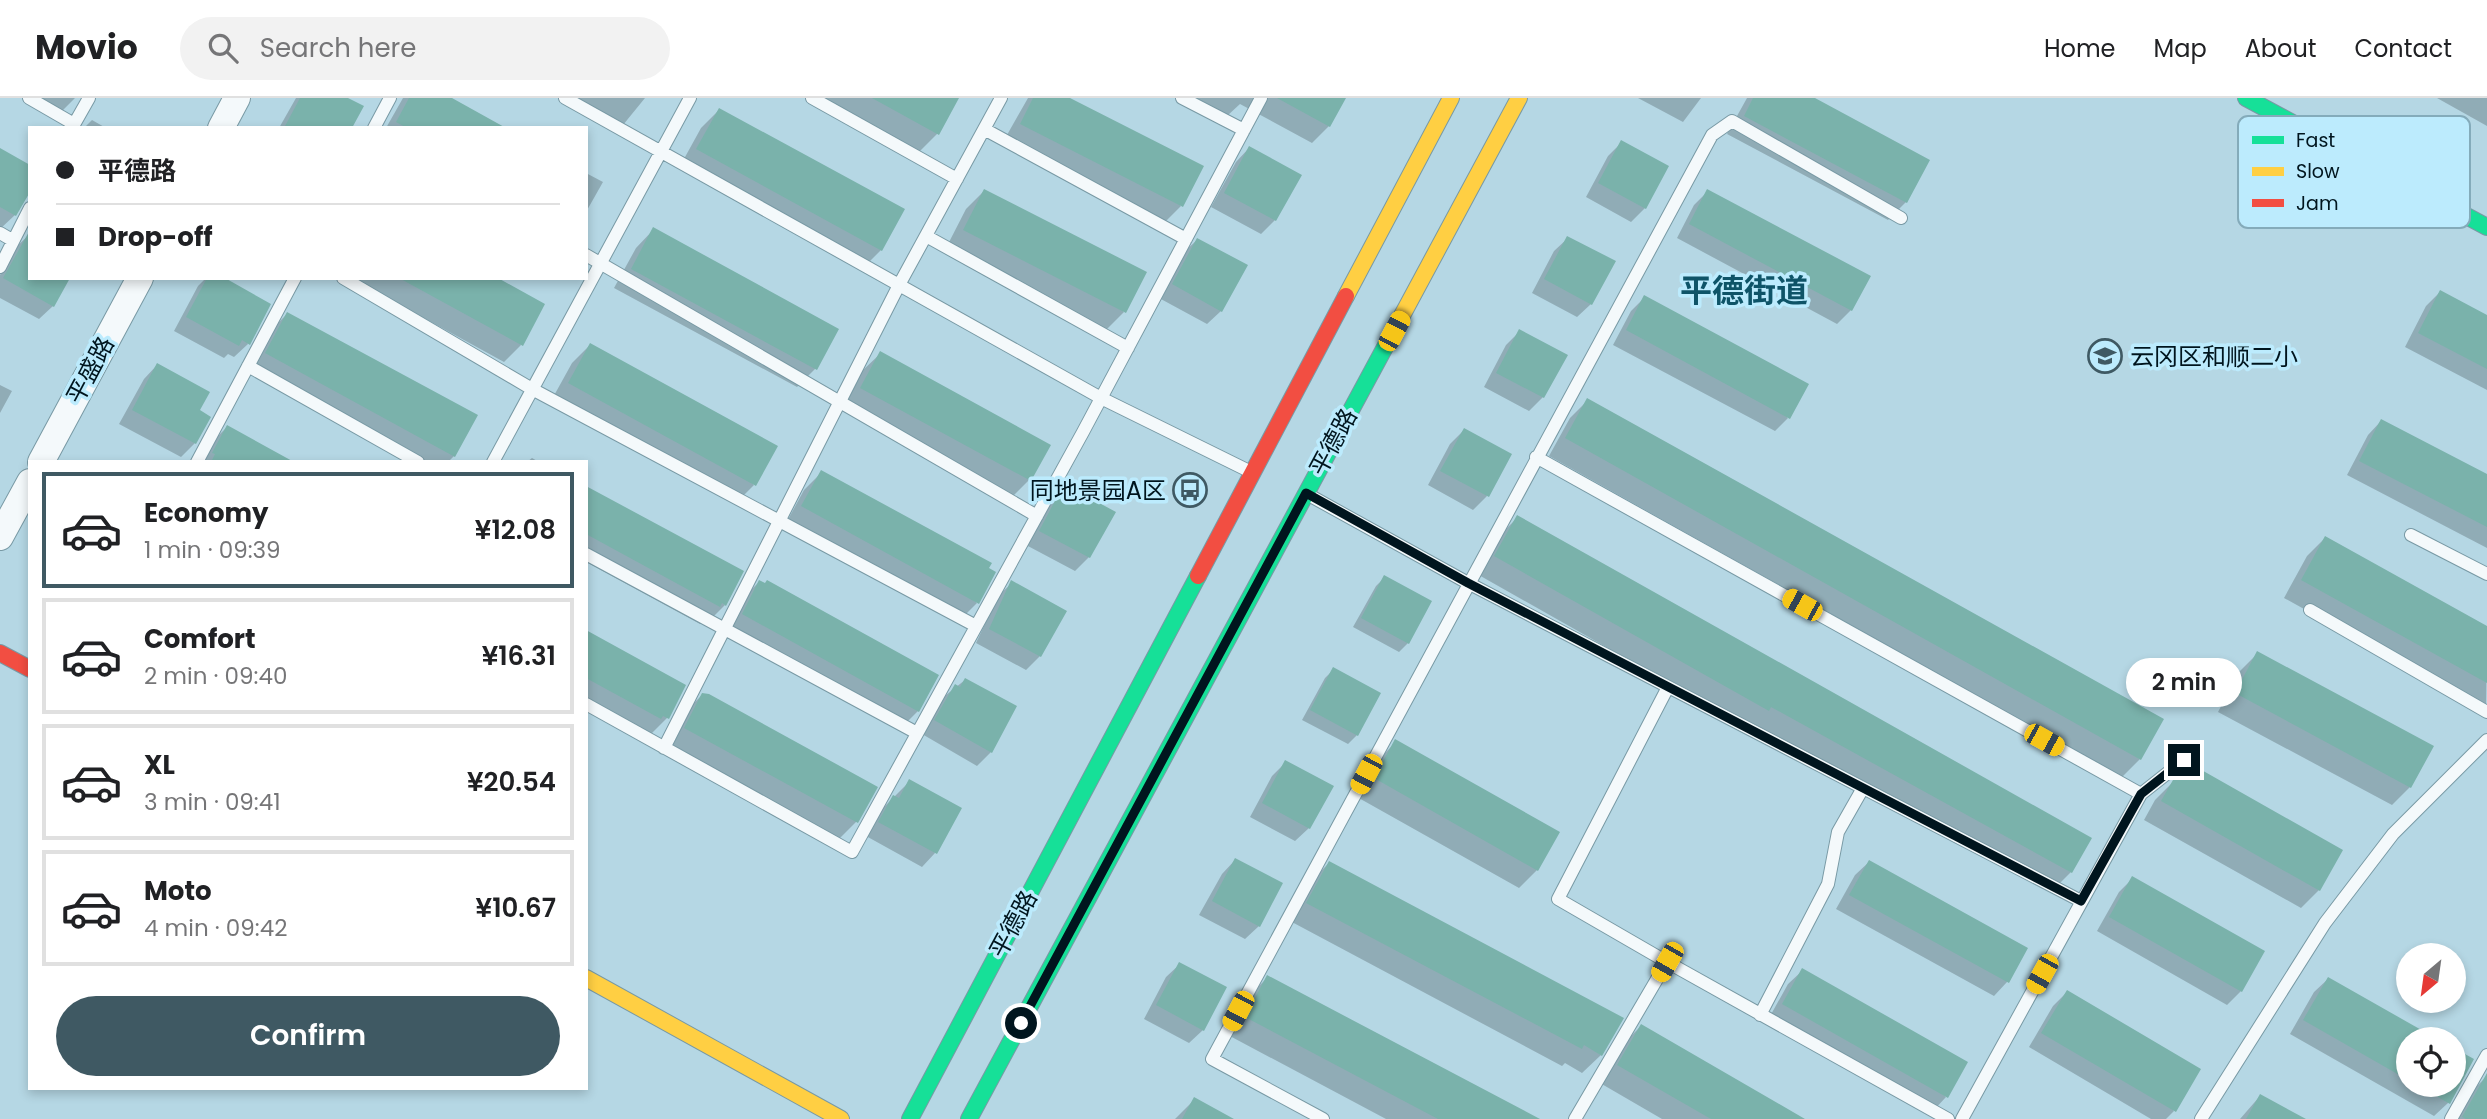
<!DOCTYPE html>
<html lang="en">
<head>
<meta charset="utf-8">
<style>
	:root { --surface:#fff; --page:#f2f2f2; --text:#202124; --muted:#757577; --line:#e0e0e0; --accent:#3f5963 }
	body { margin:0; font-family:Poppins,"Noto Sans SC",sans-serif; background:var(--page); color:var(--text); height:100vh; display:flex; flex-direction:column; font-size:26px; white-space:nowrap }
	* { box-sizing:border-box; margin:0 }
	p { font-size:23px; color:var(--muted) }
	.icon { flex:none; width:38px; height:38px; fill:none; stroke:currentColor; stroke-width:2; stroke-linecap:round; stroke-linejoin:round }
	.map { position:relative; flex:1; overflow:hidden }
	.details { position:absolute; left:28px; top:362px; width:560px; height:630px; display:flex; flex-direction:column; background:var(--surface); border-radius:0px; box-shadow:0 4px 10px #0003 }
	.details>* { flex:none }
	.banner { position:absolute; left:28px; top:28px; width:560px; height:154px; border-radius:0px; box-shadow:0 4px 10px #0003; display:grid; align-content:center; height:154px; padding:0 28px; background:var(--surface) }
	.needle { width:46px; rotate:209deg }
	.controls { position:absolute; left:2396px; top:845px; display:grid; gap:14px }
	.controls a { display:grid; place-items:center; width:70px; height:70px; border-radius:50%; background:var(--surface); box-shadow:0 4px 10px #0003; font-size:35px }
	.end { position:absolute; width:32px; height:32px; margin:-16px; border:9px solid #00151e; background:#fff; box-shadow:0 0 0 4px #fff }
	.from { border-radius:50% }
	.bubble { position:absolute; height:49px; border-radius:24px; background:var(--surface); box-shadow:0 4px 10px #0003; font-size:23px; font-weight:600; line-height:49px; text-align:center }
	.car { position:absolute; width:21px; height:42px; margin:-21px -10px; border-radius:9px; box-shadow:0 0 5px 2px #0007; background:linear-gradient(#f5c518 24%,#345 0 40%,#f5c518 0 76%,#345 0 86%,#f5c518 0) }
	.banner b { display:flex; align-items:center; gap:24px; height:66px; font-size:26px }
	.banner b+b { border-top:2px solid var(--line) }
	.banner i { width:18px; height:18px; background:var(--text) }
	ul { padding:12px 0 0; list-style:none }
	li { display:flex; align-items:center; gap:21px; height:116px; margin:0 14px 10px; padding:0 14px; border:4px solid var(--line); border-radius:0px }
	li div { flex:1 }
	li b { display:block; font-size:26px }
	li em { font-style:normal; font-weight:600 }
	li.active { border-color:var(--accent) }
	li>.icon { width:63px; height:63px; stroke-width:1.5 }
	.cta { display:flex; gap:14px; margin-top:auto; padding:14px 28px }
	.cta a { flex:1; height:80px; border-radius:42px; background:var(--accent); color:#fff; font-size:28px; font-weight:600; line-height:80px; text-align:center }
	header { display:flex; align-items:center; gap:42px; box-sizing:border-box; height:98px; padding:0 35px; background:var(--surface); border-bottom:2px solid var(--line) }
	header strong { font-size:33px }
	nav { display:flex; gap:38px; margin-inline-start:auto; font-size:24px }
	.search { width:490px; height:63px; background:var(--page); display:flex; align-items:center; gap:18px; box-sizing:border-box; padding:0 24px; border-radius:38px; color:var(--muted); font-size:26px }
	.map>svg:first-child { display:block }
	.shadow { fill:#0003 }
	.building { fill:#7ab2ab }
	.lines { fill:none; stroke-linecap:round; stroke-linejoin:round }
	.lane-casing { stroke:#7899a4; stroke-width:14 }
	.street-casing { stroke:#7899a4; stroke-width:28 }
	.fast-casing { stroke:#7899a4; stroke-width:18 }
	.slow-casing { stroke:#7899a4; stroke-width:18 }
	.jam-casing { stroke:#7899a4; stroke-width:18 }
	.lane { stroke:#f4f9fb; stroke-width:12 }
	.street { stroke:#f4f9fb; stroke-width:26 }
	.fast { stroke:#16e098; stroke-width:16 }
	.slow { stroke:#ffcf43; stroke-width:16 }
	.jam { stroke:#f24e42; stroke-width:16 }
	.route { stroke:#00151e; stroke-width:9 }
	.labels { text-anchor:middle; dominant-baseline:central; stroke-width:7; stroke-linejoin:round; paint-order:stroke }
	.poi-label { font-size:24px; fill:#00151e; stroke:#bcebfd; text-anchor:start }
	.street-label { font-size:24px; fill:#00151e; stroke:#bcebfd }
	.district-label { font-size:32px; font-weight:bold; fill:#0e5468; stroke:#bcebfd }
	.key { fill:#bcebfd; stroke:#84abba; stroke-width:2 }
	.key-label { font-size:19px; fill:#00151e }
</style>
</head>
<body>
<header>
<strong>Movio</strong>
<div class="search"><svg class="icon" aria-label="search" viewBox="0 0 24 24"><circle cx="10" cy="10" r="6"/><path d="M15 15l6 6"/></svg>Search here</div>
<nav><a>Home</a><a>Map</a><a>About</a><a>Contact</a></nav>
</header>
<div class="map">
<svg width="2487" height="1021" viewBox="0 0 2487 1021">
	<rect width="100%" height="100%" fill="#b5d7e4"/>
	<path class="shadow" d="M38 0H75L62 13Z
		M296 0H345L350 30H279Z
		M403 0H448L503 30H386Z
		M574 0H645L623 27Z
		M822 0H957L937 36 919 54Z
		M1028 0H1066L1181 108 1163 126 1003 44Z
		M1193 0H1344L1329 28 1312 45 1240 6 1227 18Z
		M1638 0H1701L1683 24Z
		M1747 0H1812L1906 104 1888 122 1727 36Z
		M2437 0H2487V28Z
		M719 12 881 152 863 170 679 70 701 30Z
		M92 22 106 30H84Z
		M1622 44 1667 69 1645 110 1631 124 1586 99 1608 58Z
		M1249 50 1275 122 1261 136 1211 109 1236 64Z
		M0 52 15 117 0 131Z
		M586 75 603 84 586 114Z
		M984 93 1124 214 1106 232 946 150 966 111Z
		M1708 93 1851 212 1837 226 1677 140 1694 107Z
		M654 131 837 231 815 271 797 289 614 190 636 150Z
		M29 137 30 180 53 208 39 221 0 200V177L15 150Z
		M1568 140 1591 206 1577 219 1532 195 1554 153Z
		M1197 142 1221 213 1207 226 1159 200 1183 155Z
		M206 180H221L248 246 234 259 228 256 224 260 174 233 198 188Z
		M351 180H494L521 247 504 264Z
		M2440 194 2487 219V292L2405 249 2426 208Z
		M1645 199 1788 320 1775 333 1613 247 1631 213Z
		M287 216 454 358 448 364H415L248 273 269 234Z
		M1520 233 1543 299 1529 313 1484 289 1506 247Z
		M590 247 754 387 736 405 551 303 572 265Z
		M881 255 1048 348 1029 382 1011 400 843 308 862 273Z
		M157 267 195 345 181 359 119 326 144 281Z
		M0 287 12 293 0 315Z
		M1588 302 2140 661 2122 679 1549 358 1570 320Z
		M2381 323 2487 378V450L2347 377 2368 337Z
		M227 329 291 364H200L209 347Z
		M1464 332 1487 398 1473 412 1428 387 1450 346Z
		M532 360 539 364H527Z
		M822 374 977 505 959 523 785 427 804 392Z
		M1065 388 1089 459 1075 473 1026 447 1051 402Z
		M586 390 725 507 707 525 700 526 586 464Z
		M1517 420 2071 774 2053 792 1749 630 1477 476 1499 438Z
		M2325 440 2487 537 2486 612 2284 500 2307 458Z
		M1385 479 1408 545 1399 554 1353 529 1376 488Z
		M759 484 918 613 900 631 725 535 741 502Z
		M1012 485 1040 558 1026 572 976 545 998 498Z
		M586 534 684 587 667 620 649 638 586 608Z
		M2258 555 2410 689 2392 707 2218 614 2239 574Z
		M1334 571 1357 637 1348 646 1302 622 1325 580Z
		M965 582 991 654 977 668 922 636 941 601Z
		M702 597 876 689 856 724 838 742 667 648 684 615Z
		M1396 644 1537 772 1519 790 1357 699 1378 662Z
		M1286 664 1309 730 1295 743 1250 719 1272 678Z
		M910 683 935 755 922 769 866 738 880 713Z
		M2174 683 2319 792 2301 810 2144 722 2155 702Z
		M1235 762 1259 828 1245 841 1199 817 1222 776Z
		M1869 764 2026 850 2007 884 1994 898 1836 811 1855 777Z
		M1329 765 1601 957 1582 975 1565 965 1562 968 1290 823 1311 783Z
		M2133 780 2241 893 2227 907 2097 833 2119 794Z
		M1180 866 1203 932 1189 945 1144 921 1166 879Z
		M1802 873 1946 999 1933 1013 1769 920 1788 886Z
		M1268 879 1536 1021H1386L1228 937 1250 897Z
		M2328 881 2408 942V987H2454V952L2469 968 2448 1005 2434 1018 2290 936 2314 894Z
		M2067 894 2174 1013 2166 1021H2151L2029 949 2053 908Z
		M1641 928 1802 1021H1662L1600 985 1623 946Z
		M2487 978V1021H2455L2469 996Z
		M2260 998 2303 1021H2240Z
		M1194 1002 1230 1021H1175Z"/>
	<path class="building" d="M300 0H348L364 8 352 30H284Z
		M409 0H452L506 30H407L396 24Z
		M872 0H959L939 37Z
		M1033 0H1070L1204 68 1183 109 1020 26Z
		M1277 0H1346L1330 29Z
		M1753 0H1815L1930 62 1907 105 1744 18Z
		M719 10 905 111 882 153 696 51Z
		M1621 42 1669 68 1646 111 1598 85Z
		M1249 48 1302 77 1276 123 1224 95Z
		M0 50 30 67V94L16 118 0 109Z
		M984 91 1147 174 1126 215 963 132Z
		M1707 91 1871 178 1852 213 1689 126Z
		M653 129 839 231 817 272 631 171Z
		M30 132V180H70L54 209 3 180Z
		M1567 138 1616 163 1592 207 1544 181Z
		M1197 140 1248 167 1222 214 1172 186Z
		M207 180H225L271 206 250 247 242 242 239 248 186 219Z
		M399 180H498L545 206 523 248Z
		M2440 192 2487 217V271L2418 235Z
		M1644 197 1809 286 1790 321 1626 232Z
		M287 214 478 317 455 359 265 255Z
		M1519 231 1568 257 1544 300 1496 275Z
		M590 245 778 348 756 388 568 285Z
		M880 253 1051 347 1031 383 860 290Z
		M157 265 210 294 200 312 211 319 196 346 132 312Z
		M1587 300 2164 621 2141 662 1565 340Z
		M2381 321 2487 376V429L2359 363Z
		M227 327 294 364H211L215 356 212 355Z
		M1464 330 1512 356 1489 399 1440 373Z
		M821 372 992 465 989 470 996 474 979 506 801 408Z
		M1064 386 1116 414 1090 460 1039 433Z
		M586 388 744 473 726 508 722 505 720 509 586 436Z
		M1517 417 2092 740 2072 775 1771 609 1769 613 1494 458Z
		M2325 438 2487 528V585L2301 482Z
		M1384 477 1432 503 1409 546 1361 520Z
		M759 482 765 485 767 482 939 577 919 614 742 516Z
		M1011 482 1067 513 1041 559 989 531Z
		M586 532 686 587 669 621 663 618 661 621 586 580Z
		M2257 553 2434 648 2411 690 2235 595Z
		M1333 569 1381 595 1358 638 1310 612Z
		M965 580 1017 608 992 655 934 622 955 586 960 589Z
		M702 595 709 596 878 689 858 725 684 630Z
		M1395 641 1560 734 1538 773 1374 680Z
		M1285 662 1334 688 1310 731 1262 705Z
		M2191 666 2343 752 2320 793 2161 703 2173 682Z
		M909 681 962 710 937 756 878 724 893 697 899 700Z
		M1235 760 1283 785 1260 829 1212 803Z
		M1869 762 2028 850 2009 885 1849 797Z
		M1329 763 1624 920 1602 958 1584 947 1582 951 1306 805Z
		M2132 778 2265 853 2242 894 2109 819Z
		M1179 864 1227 889 1204 933 1156 907Z
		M1802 870 1968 964 1948 1000 1782 906Z
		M1267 877 1540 1021H1438L1245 919Z
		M2328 879 2439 942H2408V982L2303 922Z
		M2067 892 2201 971 2176 1014 2041 935Z
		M1641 926 1805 1021H1711L1617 967Z
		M2454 950 2474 961 2450 1006 2417 987H2454Z
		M2487 975V1021H2466L2462 1019Z
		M2260 996 2306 1021H2246Z
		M1194 999 1234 1021H1182Z"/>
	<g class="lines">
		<g class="lane-casing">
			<path id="lane" d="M29 0 74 26
				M565 0 1101 300 1251 374
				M812 0 957 81
				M1182 0 1244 32
				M72 30 89 0
				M374 30 390 0
				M984 31 1186 141
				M0 135 12 142
				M926 138 1128 250
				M586 157 1037 418
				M0 169 30 110
				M343 180 532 291 976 528
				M248 268 418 364
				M1536 359 2141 696
				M197 364 295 180
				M493 364 690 0
				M1307 396 1468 485 2081 803
				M2411 437 2487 476
				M586 456 917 635
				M2310 512 2487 614
				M586 606 852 754 1083 334 1261 0
				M664 650 899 187 1001 0
				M1667 864 1948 1021
				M1760 917 1828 786 1838 734 1863 690
				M1323 1021 1212 961 1712 37 1732 23 1901 120
				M1575 1021 1667 864 1558 801 1668 589
				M1962 1021 2141 696 2184 662
				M2201 1021 2325 825 2393 736 2487 642
				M2451 1021 2487 957"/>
		</g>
		<g class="street-casing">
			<path id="street" d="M221 30 237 0
				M41 364 140 180
				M0 439 30 384"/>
		</g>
		<g class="fast-casing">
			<path id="fast" d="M2246 0 2487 129
				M910 1021 1198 478
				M969 1021 1391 238"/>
		</g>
		<g class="slow-casing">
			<path id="slow" d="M1346 198 1451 0
				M1391 238 1519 0
				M586 880 841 1021"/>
		</g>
		<g class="jam-casing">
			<path id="jam" d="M1198 478 1346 198
				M0 555 30 571"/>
		</g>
		<use href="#lane" class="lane"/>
		<use href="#street" class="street"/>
		<use href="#fast" class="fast"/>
		<use href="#slow" class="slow"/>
		<use href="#jam" class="jam"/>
	</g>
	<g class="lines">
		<path class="route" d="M1021 925 1306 395 1468 485 2081 803 2141 696 2184 662"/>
	</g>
	<defs>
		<g id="school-ring" transform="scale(1.75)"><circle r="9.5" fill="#bcebfd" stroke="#3f5963" stroke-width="1.5"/><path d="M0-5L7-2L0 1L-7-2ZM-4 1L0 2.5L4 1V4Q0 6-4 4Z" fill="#3f5963"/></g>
		<g id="bus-ring" transform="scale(1.75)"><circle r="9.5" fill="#bcebfd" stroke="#3f5963" stroke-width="1.5"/><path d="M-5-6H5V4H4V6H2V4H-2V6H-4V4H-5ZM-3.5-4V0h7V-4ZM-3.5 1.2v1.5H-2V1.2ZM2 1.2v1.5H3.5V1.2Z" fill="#3f5963"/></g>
	</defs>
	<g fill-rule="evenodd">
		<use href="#school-ring" x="2105" y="258"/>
		<use href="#bus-ring" x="1190" y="392"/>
	</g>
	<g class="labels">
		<g class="poi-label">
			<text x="2130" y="258">云冈区和顺二小</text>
			<text x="1166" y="392" text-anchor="end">同地景园A区</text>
		</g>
		<g class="street-label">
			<text transform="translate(90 272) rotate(-62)">平盛路</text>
			<text transform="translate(1333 344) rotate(-62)">平德路</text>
			<text transform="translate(1013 826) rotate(-62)">平德路</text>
		</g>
		<g class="district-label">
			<text x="1744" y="192">平德街道</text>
		</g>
	</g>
	<rect x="2238" y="18" width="232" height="112" rx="10" class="key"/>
	<rect x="2252" y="38" width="32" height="8" fill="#16e098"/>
	<rect x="2252" y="69" width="32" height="9" fill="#ffcf43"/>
	<rect x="2252" y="101" width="32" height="8" fill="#f24e42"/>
	<g class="key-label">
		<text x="2296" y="49">Fast</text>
		<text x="2296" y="80">Slow</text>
		<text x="2296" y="112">Jam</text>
	</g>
</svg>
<div class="controls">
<a><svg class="needle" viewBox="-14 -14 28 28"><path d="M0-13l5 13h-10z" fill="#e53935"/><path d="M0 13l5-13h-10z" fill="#757577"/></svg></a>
<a><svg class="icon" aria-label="locate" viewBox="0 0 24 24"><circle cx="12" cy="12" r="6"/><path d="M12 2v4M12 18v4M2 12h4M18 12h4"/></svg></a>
</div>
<i class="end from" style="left:1021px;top:925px"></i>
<i class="end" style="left:2184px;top:662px"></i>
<div class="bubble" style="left:2126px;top:560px;width:116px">2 min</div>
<i class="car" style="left:1394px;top:233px;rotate:28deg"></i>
<i class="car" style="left:1802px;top:507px;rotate:299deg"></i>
<i class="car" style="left:2044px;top:642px;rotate:119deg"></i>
<i class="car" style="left:1366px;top:676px;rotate:208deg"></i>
<i class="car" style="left:1667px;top:864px;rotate:210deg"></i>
<i class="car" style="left:2042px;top:876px;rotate:209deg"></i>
<i class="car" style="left:1238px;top:913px;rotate:208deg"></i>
<div class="banner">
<b><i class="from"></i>平德路</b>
<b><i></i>Drop-off</b>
</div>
<section class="details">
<ul>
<li class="active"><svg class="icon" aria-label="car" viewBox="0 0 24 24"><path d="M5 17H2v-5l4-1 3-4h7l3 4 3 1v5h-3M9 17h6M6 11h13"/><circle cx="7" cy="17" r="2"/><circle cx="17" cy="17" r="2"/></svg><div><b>Economy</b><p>1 min · 09:39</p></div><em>¥12.08</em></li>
<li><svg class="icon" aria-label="car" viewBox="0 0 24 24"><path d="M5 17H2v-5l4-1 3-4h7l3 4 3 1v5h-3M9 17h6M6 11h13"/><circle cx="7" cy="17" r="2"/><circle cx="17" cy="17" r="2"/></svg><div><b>Comfort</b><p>2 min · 09:40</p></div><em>¥16.31</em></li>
<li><svg class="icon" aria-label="car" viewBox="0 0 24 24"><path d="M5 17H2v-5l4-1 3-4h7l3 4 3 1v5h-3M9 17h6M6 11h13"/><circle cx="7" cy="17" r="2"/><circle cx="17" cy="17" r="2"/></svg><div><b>XL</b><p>3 min · 09:41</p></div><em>¥20.54</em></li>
<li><svg class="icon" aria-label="car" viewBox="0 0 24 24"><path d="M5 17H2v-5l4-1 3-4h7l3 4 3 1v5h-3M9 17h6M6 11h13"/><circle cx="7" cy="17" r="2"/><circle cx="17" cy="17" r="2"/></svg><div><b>Moto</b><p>4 min · 09:42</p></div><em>¥10.67</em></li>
</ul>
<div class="cta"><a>Confirm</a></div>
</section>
</div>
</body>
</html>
